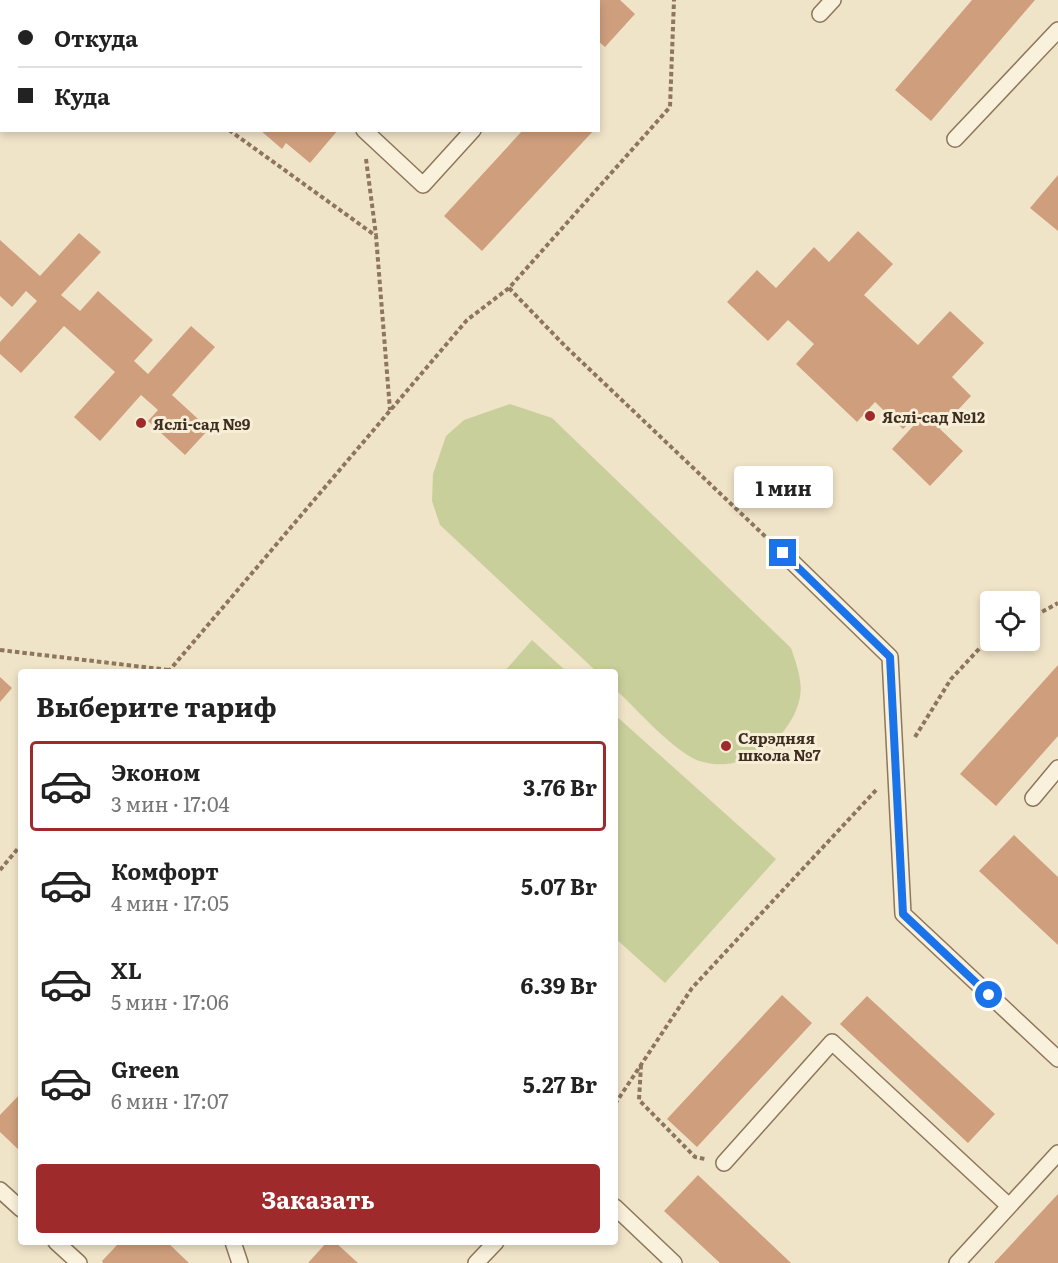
<!DOCTYPE html>
<html lang="ru">
<head>
<meta charset="utf-8">
<style>
	:root { --surface:#fff; --page:#f6f6f6; --text:#222; --muted:#767676; --line:#e0e0e0; --accent:#9e2a2b }
	body { margin:0; font-family:Literata,serif; background:var(--page); color:var(--text); height:100vh; display:flex; flex-direction:column; font-size:22px; white-space:nowrap }
	* { box-sizing:border-box; margin:0 }
	p { font-size:20px; color:var(--muted) }
	.icon { flex:none; width:33px; height:33px; fill:none; stroke:currentColor; stroke-width:2; stroke-linecap:round; stroke-linejoin:round }
	.map { position:relative; flex:1; overflow:hidden }
	.sheet { position:absolute; left:18px; top:669px; width:600px; height:576px; display:flex; flex-direction:column; background:var(--surface); border-radius:6px; box-shadow:0 3px 9px #0003 }
	.sheet>* { flex:none }
	.top-card { position:absolute; left:0px; top:0px; width:600px; height:132px; box-shadow:0 3px 9px #0003; display:grid; align-content:center; height:132px; padding:0 18px; background:var(--surface) }
	.tools { position:absolute; left:980px; top:591px; display:grid; gap:12px }
	.tools a { display:grid; place-items:center; width:60px; height:60px; border-radius:6px; background:var(--surface); box-shadow:0 3px 9px #0003; font-size:30px }
	.end { position:absolute; width:27px; height:27px; margin:-14px; border:8px solid #1a73e8; background:#fff; box-shadow:0 0 0 3px #fff }
	.from { border-radius:50% }
	.bubble { position:absolute; height:42px; border-radius:6px; background:var(--surface); box-shadow:0 3px 9px #0003; font-size:20px; font-weight:700; line-height:42px; text-align:center }
	.top-card b { display:flex; align-items:center; gap:21px; height:57px; font-size:22px }
	.top-card b+b { border-top:2px solid var(--line) }
	.top-card i { width:15px; height:15px; background:var(--text) }
	ul { padding:0; list-style:none }
	li { display:flex; align-items:center; gap:18px; height:90px; margin:0 12px 9px; padding:0 6px; border:3px solid transparent; border-radius:6px }
	li div { flex:1 }
	li b { display:block; font-size:22px }
	li em { font-style:normal; font-weight:700 }
	li.active { border-color:var(--accent) }
	li>.icon { width:54px; height:54px; stroke-width:1.5 }
	h2 { padding:0 18px; font-size:27px; line-height:72px }
	.primary-button { display:flex; gap:12px; margin-top:auto; padding:12px 18px }
	.primary-button a { flex:1; height:69px; border-radius:6px; background:var(--accent); color:#fff; font-size:24px; font-weight:700; line-height:69px; text-align:center }
	.map>svg:first-child { display:block }
	.green { fill:#c9cf9b }
	.building { fill:#cf9f7d }
	.lines { fill:none; stroke-linecap:round; stroke-linejoin:round }
	.lane-casing { stroke:#8d765c; stroke-width:18 }
	.path { stroke:#8d765c; stroke-width:4; stroke-dasharray:4.5 3; stroke-linecap:butt }
	.lane { stroke:#faf1dc; stroke-width:15 }
	.route { stroke:#1a73e8; stroke-width:8 }
	.poi-dot { fill:#9e2a2b; stroke:#f7eed8; stroke-width:2 }
	.labels { text-anchor:middle; dominant-baseline:central; stroke-width:6; stroke-linejoin:round; paint-order:stroke }
	.poi-label { font-size:15px; font-weight:bold; fill:#3d2e20; stroke:#f7eed8; text-anchor:start }
</style>
</head>
<body>
<div class="map">
<svg width="1058" height="1263" viewBox="0 0 1058 1263">
	<rect width="100%" height="100%" fill="#f0e4c8"/>
	<path class="green" d="M510 404 552 418 791 648C796 663 803 681 800 697 792 738 745 774 703 762 677 756 636 708 615 689V672H597L440 525 432 501 433 474 446 436 464 420Z
		M532 640 567 672H504Z
		M615 715 776 859 665 983 615 938Z"/>
	<path class="building" d="M598 0H620L635 14 605 47 598 41Z
		M972 0H1035L931 121 895 90Z
		M260 130H338L310 163 286 143 282 149Z
		M523 130H594L482 251 444 216Z
		M1058 175V231L1030 208Z
		M858 231 893 264 864 295 918 345 950 311 984 343 952 377 971 396 940 429 963 451 930 486 892 449 915 424 911 421 903 429 875 402 857 422 796 364 814 344 788 320 768 341 727 302 757 270 776 288 814 247 829 262Z
		M79 233 101 252 61 295 80 311 98 291 153 340 134 361 148 374 191 326 215 347 172 395 209 429 185 455 148 421 158 410 141 395 100 441 74 417 115 372 64 326 21 373 0 354V342L37 301 26 291 12 307 0 296V240L40 276Z
		M1058 665V736L996 806 960 774Z
		M0 677 12 688 0 702Z
		M1014 835 1058 877V945L979 871Z
		M782 995 812 1023 697 1147 667 1119Z
		M867 996 995 1114 968 1143 840 1024Z
		M21 1093V1152L0 1132V1115Z
		M698 1175 791 1263H720L664 1211Z
		M1058 1194V1263H994Z
		M116 1242H167L189 1263H103L102 1261 118 1244Z
		M327 1242H335L358 1263H308Z"/>
	<g class="lines">
		<g class="lane-casing">
			<path id="lane" d="M224 0 225 2
				M820 14 833 0
				M0 28 2 30
				M0 93 2 91
				M364 130 423 185 473 130
				M955 139 1058 30
				M783 553 890 657 903 914 1058 1059
				M1033 798 1058 768
				M724 1163 832 1042 1009 1206
				M0 1190 21 1209
				M615 1207 674 1263
				M56 1242 79 1263
				M233 1242 240 1263
				M476 1263 496 1242
				M957 1263 1058 1153"/>
		</g>
		<path class="path" d="M49 0 51 2
			M229 130 376 236 390 410
			M366 159 376 235
			M509 288 565 346 769 540
			M1029 619 1058 603
			M0 650 169 670
			M168 672 467 320 509 288 670 107 674 0
			M915 737 951 679 990 637
			M0 870 21 845
			M641 1065 639 1100 695 1157 705 1159
			M615 1104 692 988 877 789"/>
		<use href="#lane" class="lane"/>
	</g>
	<g class="lines">
		<path class="route" d="M783 553 890 657 903 914 989 995"/>
	</g>
	<g class="poi-dot">
		<circle cx="870" cy="416" r="6"/>
		<circle cx="141" cy="423" r="6"/>
		<circle cx="726" cy="746" r="6"/>
	</g>
	<g class="labels">
		<g class="poi-label">
			<text x="882" y="416">Яслі-сад №12</text>
			<text x="153" y="423">Яслі-сад №9</text>
			<text x="738" y="737">Сярэдняя<tspan x="738" dy="17">школа №7</tspan></text>
		</g>
	</g>
</svg>
<div class="tools">
<a><svg class="icon" aria-label="locate" viewBox="0 0 24 24"><circle cx="12" cy="12" r="6"/><path d="M12 2v4M12 18v4M2 12h4M18 12h4"/></svg></a>
</div>
<i class="end from" style="left:989px;top:995px"></i>
<i class="end" style="left:783px;top:553px"></i>
<div class="bubble" style="left:734px;top:466px;width:99px">1 мин</div>
<div class="top-card">
<b><i class="from"></i>Откуда</b>
<b><i></i>Куда</b>
</div>
<section class="sheet">
<h2>Выберите тариф</h2>
<ul>
<li class="active"><svg class="icon" aria-label="car" viewBox="0 0 24 24"><path d="M5 17H2v-5l4-1 3-4h7l3 4 3 1v5h-3M9 17h6M6 11h13"/><circle cx="7" cy="17" r="2"/><circle cx="17" cy="17" r="2"/></svg><div><b>Эконом</b><p>3 мин · 17:04</p></div><em>3.76 Br</em></li>
<li><svg class="icon" aria-label="car" viewBox="0 0 24 24"><path d="M5 17H2v-5l4-1 3-4h7l3 4 3 1v5h-3M9 17h6M6 11h13"/><circle cx="7" cy="17" r="2"/><circle cx="17" cy="17" r="2"/></svg><div><b>Комфорт</b><p>4 мин · 17:05</p></div><em>5.07 Br</em></li>
<li><svg class="icon" aria-label="car" viewBox="0 0 24 24"><path d="M5 17H2v-5l4-1 3-4h7l3 4 3 1v5h-3M9 17h6M6 11h13"/><circle cx="7" cy="17" r="2"/><circle cx="17" cy="17" r="2"/></svg><div><b>XL</b><p>5 мин · 17:06</p></div><em>6.39 Br</em></li>
<li><svg class="icon" aria-label="car" viewBox="0 0 24 24"><path d="M5 17H2v-5l4-1 3-4h7l3 4 3 1v5h-3M9 17h6M6 11h13"/><circle cx="7" cy="17" r="2"/><circle cx="17" cy="17" r="2"/></svg><div><b>Green</b><p>6 мин · 17:07</p></div><em>5.27 Br</em></li>
</ul>
<div class="primary-button"><a>Заказать</a></div>
</section>
</div>
</body>
</html>
